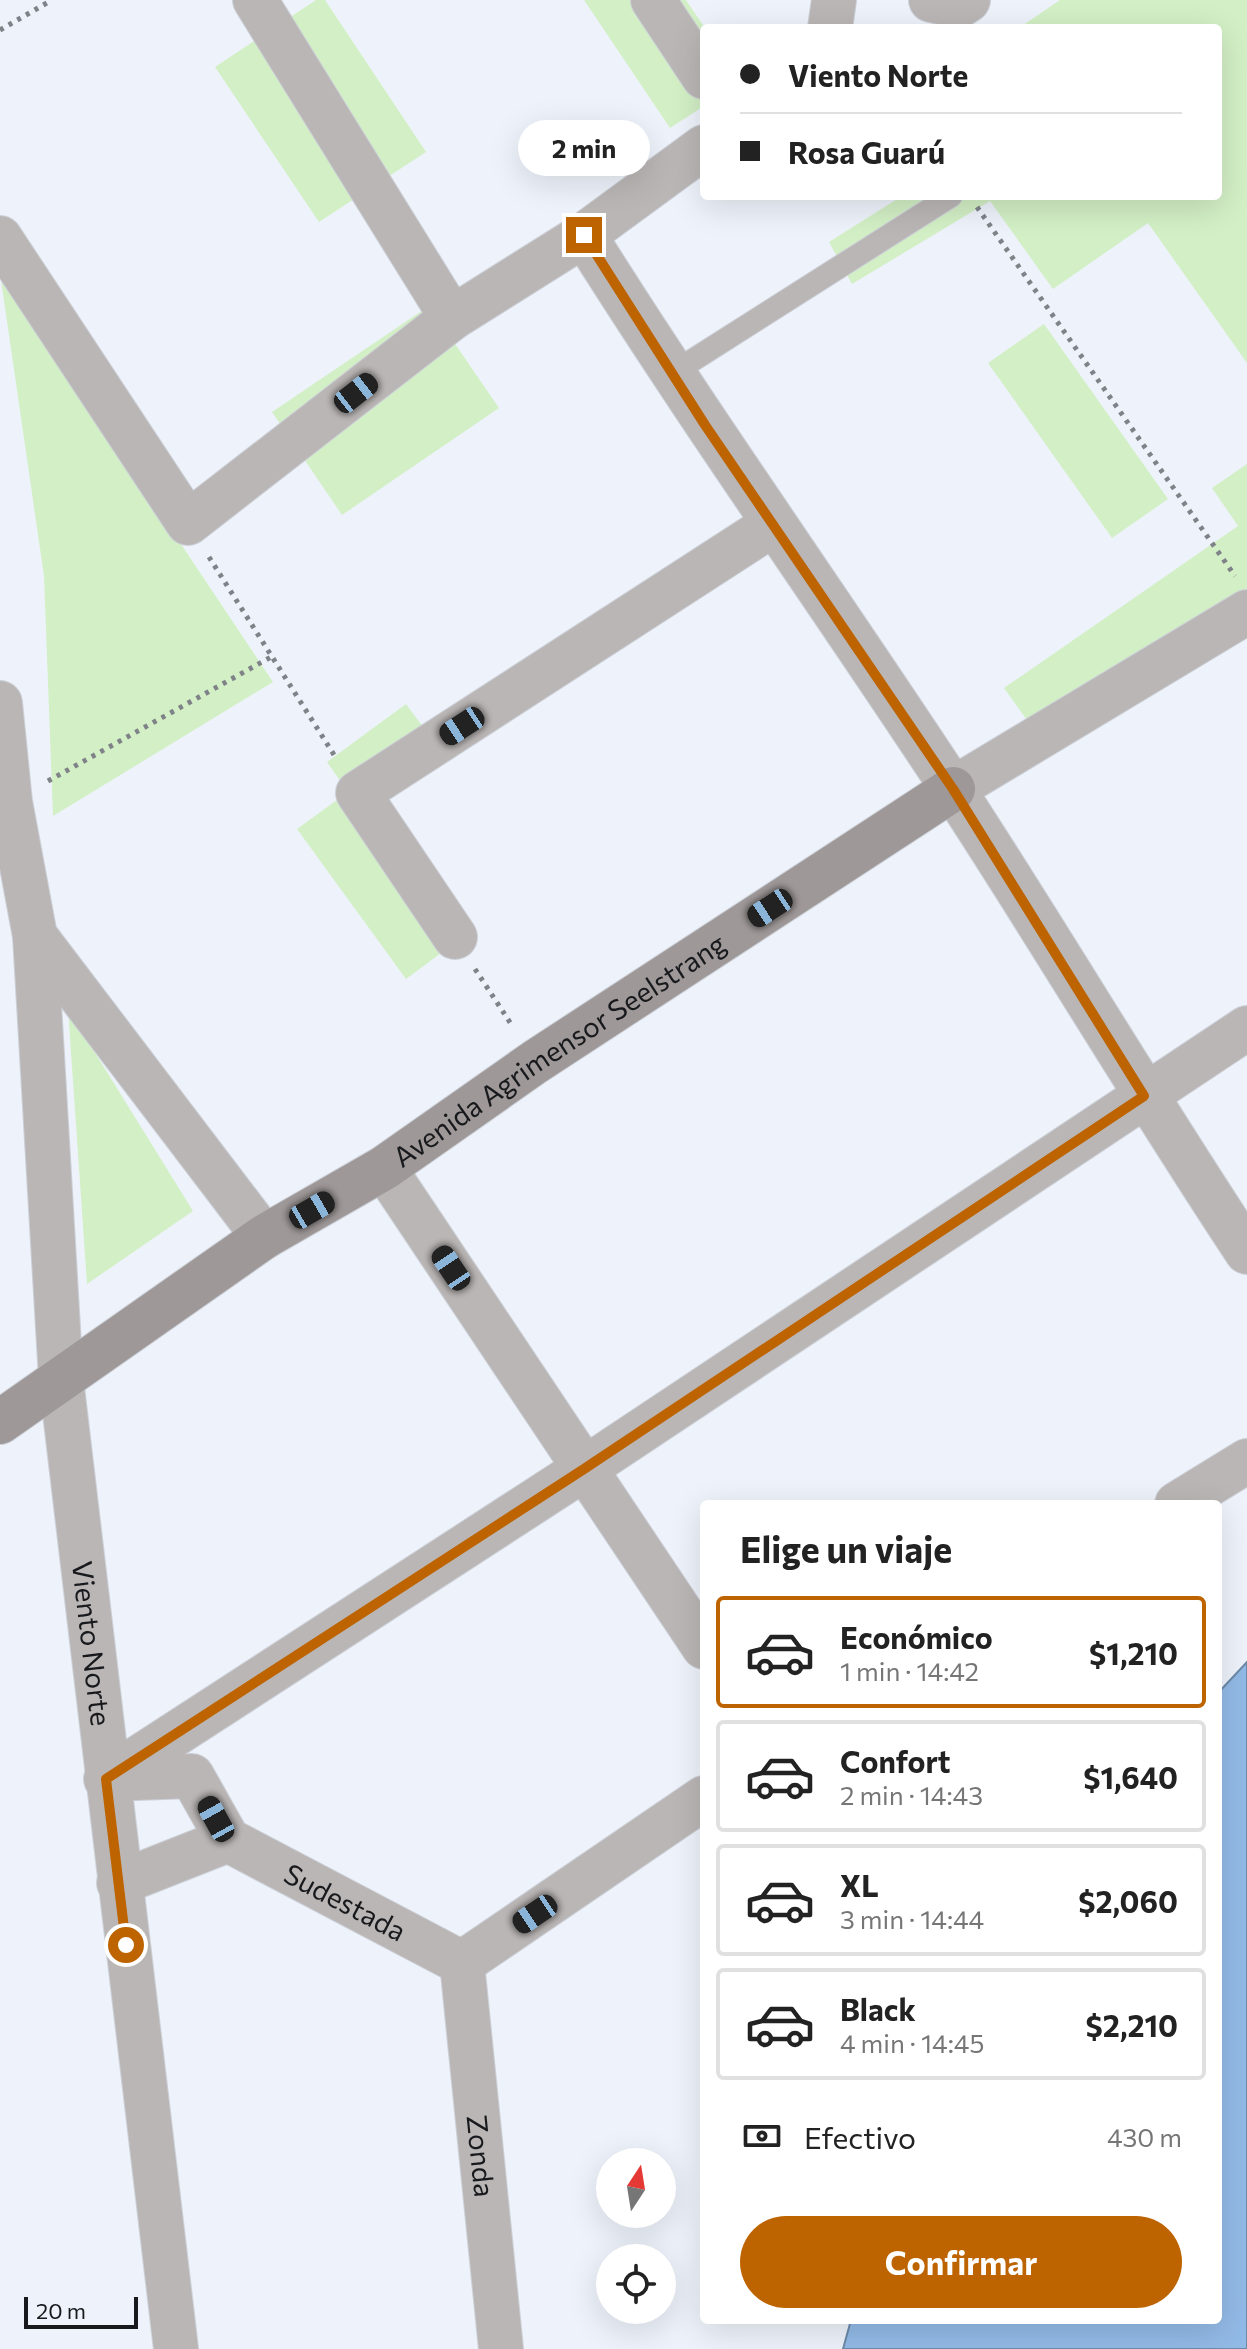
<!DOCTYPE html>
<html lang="es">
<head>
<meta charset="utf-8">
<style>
	:root { --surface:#fff; --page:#f2f2f2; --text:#222; --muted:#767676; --line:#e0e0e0; --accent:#bd6400 }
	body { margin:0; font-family:Commissioner,sans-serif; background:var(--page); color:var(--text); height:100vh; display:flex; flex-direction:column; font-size:30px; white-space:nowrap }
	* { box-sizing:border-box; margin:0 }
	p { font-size:26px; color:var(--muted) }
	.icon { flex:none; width:44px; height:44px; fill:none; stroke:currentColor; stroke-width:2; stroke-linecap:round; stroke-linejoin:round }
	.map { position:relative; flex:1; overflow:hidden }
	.sheet { position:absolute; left:700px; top:1500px; width:522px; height:824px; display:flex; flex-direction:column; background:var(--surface); border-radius:8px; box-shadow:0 8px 32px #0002 }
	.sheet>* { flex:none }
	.banner { position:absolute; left:700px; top:24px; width:522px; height:176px; border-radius:8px; box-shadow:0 8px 32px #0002; display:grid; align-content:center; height:176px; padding:0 40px; background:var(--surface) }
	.needle { width:52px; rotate:12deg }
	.controls { position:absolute; left:596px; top:2148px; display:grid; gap:16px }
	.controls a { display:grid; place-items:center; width:80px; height:80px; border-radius:50%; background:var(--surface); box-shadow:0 8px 32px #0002; font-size:40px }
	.scale { position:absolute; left:24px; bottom:20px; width:114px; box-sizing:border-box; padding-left:8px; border:4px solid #17191c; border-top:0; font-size:22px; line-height:28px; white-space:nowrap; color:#17191c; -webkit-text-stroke:6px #eef3fb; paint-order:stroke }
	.end { position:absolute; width:36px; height:36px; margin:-18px; border:10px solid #bd6400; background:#fff; box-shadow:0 0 0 4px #fff }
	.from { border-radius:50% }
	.bubble { position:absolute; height:56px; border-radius:28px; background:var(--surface); box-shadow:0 8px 32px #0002; font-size:26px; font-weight:700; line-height:56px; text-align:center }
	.car { position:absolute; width:24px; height:48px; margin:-24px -12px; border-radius:10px; box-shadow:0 0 6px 2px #0007; background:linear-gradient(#222 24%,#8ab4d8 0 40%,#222 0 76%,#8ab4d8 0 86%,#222 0) }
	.banner b { display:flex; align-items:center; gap:28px; height:76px; font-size:30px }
	.banner b+b { border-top:2px solid var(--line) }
	.banner i { width:20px; height:20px; background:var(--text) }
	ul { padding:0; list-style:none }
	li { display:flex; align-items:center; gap:24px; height:112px; margin:0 16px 12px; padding:0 24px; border:4px solid var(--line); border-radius:8px }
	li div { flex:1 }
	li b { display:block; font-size:30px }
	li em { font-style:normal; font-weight:700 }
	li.on { border-color:var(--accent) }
	li>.icon { width:72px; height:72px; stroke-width:1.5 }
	h2 { padding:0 40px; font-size:36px; line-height:96px }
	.pay { display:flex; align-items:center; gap:20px; height:88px; padding:0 40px; font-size:30px }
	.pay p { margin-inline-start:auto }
	.primary-button { display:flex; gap:16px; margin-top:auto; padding:16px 40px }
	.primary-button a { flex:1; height:92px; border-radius:48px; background:var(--accent); color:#fff; font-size:32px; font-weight:700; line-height:92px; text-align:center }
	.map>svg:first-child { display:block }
	.green { fill:#d2efc5 }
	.water { fill:#92bae6; stroke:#6d8aa9; stroke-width:2 }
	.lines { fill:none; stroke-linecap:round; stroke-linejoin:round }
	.lane-casing { stroke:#ccd0d7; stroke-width:24 }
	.street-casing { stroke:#ccd0d7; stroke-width:46 }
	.secondary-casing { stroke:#ccd0d7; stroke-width:46 }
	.path { stroke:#7f8388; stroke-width:5; stroke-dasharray:4 6; stroke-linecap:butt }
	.lane { stroke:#bbb6b6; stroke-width:22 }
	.street { stroke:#bbb6b6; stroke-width:44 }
	.secondary { stroke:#9f9898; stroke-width:44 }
	.route { stroke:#bd6400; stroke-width:10 }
	.labels { text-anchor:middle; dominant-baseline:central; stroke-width:6; stroke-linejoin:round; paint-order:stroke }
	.street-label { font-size:28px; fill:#17191c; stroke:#eef3fb }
</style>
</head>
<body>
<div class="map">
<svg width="1247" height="2349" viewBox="0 0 1247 2349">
	<rect width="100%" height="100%" fill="#eef3fb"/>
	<path class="green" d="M316 0H325L426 152 319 222 215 67Z
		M584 0H686L705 28 704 106 670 128Z
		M1060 0H1247V363L1148 223 1053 289 990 201 852 284 829 242 902 196H1218V28H1019Z
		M0 273 273 682 53 816 44 576Z
		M429 306 499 408 342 515 272 412Z
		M1044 324 1168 499 1112 538 988 363Z
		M1247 464V588L1037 734 1004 688 1238 526 1212 488Z
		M406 704 446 758 361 820 452 945 406 979 297 829 348 792 327 762Z
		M68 1009 193 1211 87 1284Z"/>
	<path class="water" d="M1247 1662V2349H843L851 2320H1218V1693Z"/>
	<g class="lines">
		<g class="lane-casing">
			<path id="lane" d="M671 374 951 196"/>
		</g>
		<g class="street-casing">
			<g id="street">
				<path d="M255 0 452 318"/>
				<path d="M653 0 704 77"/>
				<path d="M931 0 959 6 968 0"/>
				<path d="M830 28 834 0"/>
				<path d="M704 147 584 235C702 423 831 603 953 789 1053 942 1146 1100 1247 1252"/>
				<path d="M0 238 188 523 452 318 584 235"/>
				<path d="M0 703 10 802 35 936 264 1237"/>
				<path d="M953 789 1247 612"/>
				<path id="s1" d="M35 936 61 1379 176 2349"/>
				<path d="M455 937 358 793 772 525"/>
				<path d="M384 1168 704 1647"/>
				<path d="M1177 1504 1247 1461"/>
				<path d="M106 1779 584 1469 1247 1028"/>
				<path id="s2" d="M108 1779 192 1776 228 1840 462 1963"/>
				<path d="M119 1883 228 1840"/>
				<path id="s3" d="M462 1963 501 2349"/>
				<path d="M462 1963 704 1798"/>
			</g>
		</g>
		<g class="secondary-casing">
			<g id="secondary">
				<path id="s4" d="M0 1422 264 1237 384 1168 535 1062 953 789"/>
			</g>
		</g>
		<path class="path" d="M0 30 52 0
			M977 207 1235 576
			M209 557 336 758
			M48 781 271 657
			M475 969 513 1027"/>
		<use href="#lane" class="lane"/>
		<use href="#street" class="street"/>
		<use href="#secondary" class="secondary"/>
	</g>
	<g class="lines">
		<path class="route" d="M126 1945 106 1779 584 1469 1144 1096 953 789 705 425 584 235"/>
	</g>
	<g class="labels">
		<g class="street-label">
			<text stroke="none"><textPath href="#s4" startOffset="672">Avenida Agrimensor Seelstrang</textPath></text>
			<text stroke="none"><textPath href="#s1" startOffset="710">Viento Norte</textPath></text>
			<text stroke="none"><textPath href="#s2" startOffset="290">Sudestada</textPath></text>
			<text stroke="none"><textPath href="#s3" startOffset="194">Zonda</textPath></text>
		</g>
	</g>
</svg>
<div class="controls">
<a><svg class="needle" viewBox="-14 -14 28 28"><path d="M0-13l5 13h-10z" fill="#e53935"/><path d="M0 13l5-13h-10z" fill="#767676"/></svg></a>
<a><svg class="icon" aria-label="locate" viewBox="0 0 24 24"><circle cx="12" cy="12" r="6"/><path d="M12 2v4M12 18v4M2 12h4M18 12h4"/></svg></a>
</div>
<div class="scale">20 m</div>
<i class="end from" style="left:126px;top:1945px"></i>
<i class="end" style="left:584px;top:235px"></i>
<div class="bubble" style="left:518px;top:120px;width:132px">2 min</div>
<i class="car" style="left:356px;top:393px;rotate:52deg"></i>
<i class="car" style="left:462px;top:726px;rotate:237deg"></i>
<i class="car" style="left:770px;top:908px;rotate:237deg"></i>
<i class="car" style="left:312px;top:1210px;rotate:60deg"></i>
<i class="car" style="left:451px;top:1268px;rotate:326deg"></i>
<i class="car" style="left:216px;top:1819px;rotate:331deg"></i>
<i class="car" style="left:535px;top:1914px;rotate:236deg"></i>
<div class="banner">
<b><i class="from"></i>Viento Norte</b>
<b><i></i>Rosa Guarú</b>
</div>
<section class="sheet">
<h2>Elige un viaje</h2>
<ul>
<li class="on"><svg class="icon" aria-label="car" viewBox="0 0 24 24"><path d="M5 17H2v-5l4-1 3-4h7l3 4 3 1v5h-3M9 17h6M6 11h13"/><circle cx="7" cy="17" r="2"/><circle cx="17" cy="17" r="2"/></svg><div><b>Económico</b><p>1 min · 14:42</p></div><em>$1,210</em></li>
<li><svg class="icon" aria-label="car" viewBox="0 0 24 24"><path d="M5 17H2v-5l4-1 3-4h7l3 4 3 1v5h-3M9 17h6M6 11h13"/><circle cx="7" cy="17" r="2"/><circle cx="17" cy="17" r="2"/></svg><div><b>Confort</b><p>2 min · 14:43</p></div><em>$1,640</em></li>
<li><svg class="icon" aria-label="car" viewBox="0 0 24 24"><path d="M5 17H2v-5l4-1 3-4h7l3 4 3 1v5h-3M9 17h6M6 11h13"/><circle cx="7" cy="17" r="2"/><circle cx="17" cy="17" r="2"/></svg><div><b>XL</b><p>3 min · 14:44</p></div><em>$2,060</em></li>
<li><svg class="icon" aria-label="car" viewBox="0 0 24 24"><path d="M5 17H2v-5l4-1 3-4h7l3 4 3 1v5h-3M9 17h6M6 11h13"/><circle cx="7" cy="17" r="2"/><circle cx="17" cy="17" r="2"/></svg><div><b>Black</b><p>4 min · 14:45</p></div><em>$2,210</em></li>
</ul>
<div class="pay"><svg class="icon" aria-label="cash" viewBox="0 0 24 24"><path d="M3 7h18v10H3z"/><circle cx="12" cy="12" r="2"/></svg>Efectivo<p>430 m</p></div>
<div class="primary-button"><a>Confirmar</a></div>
</section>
</div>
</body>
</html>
